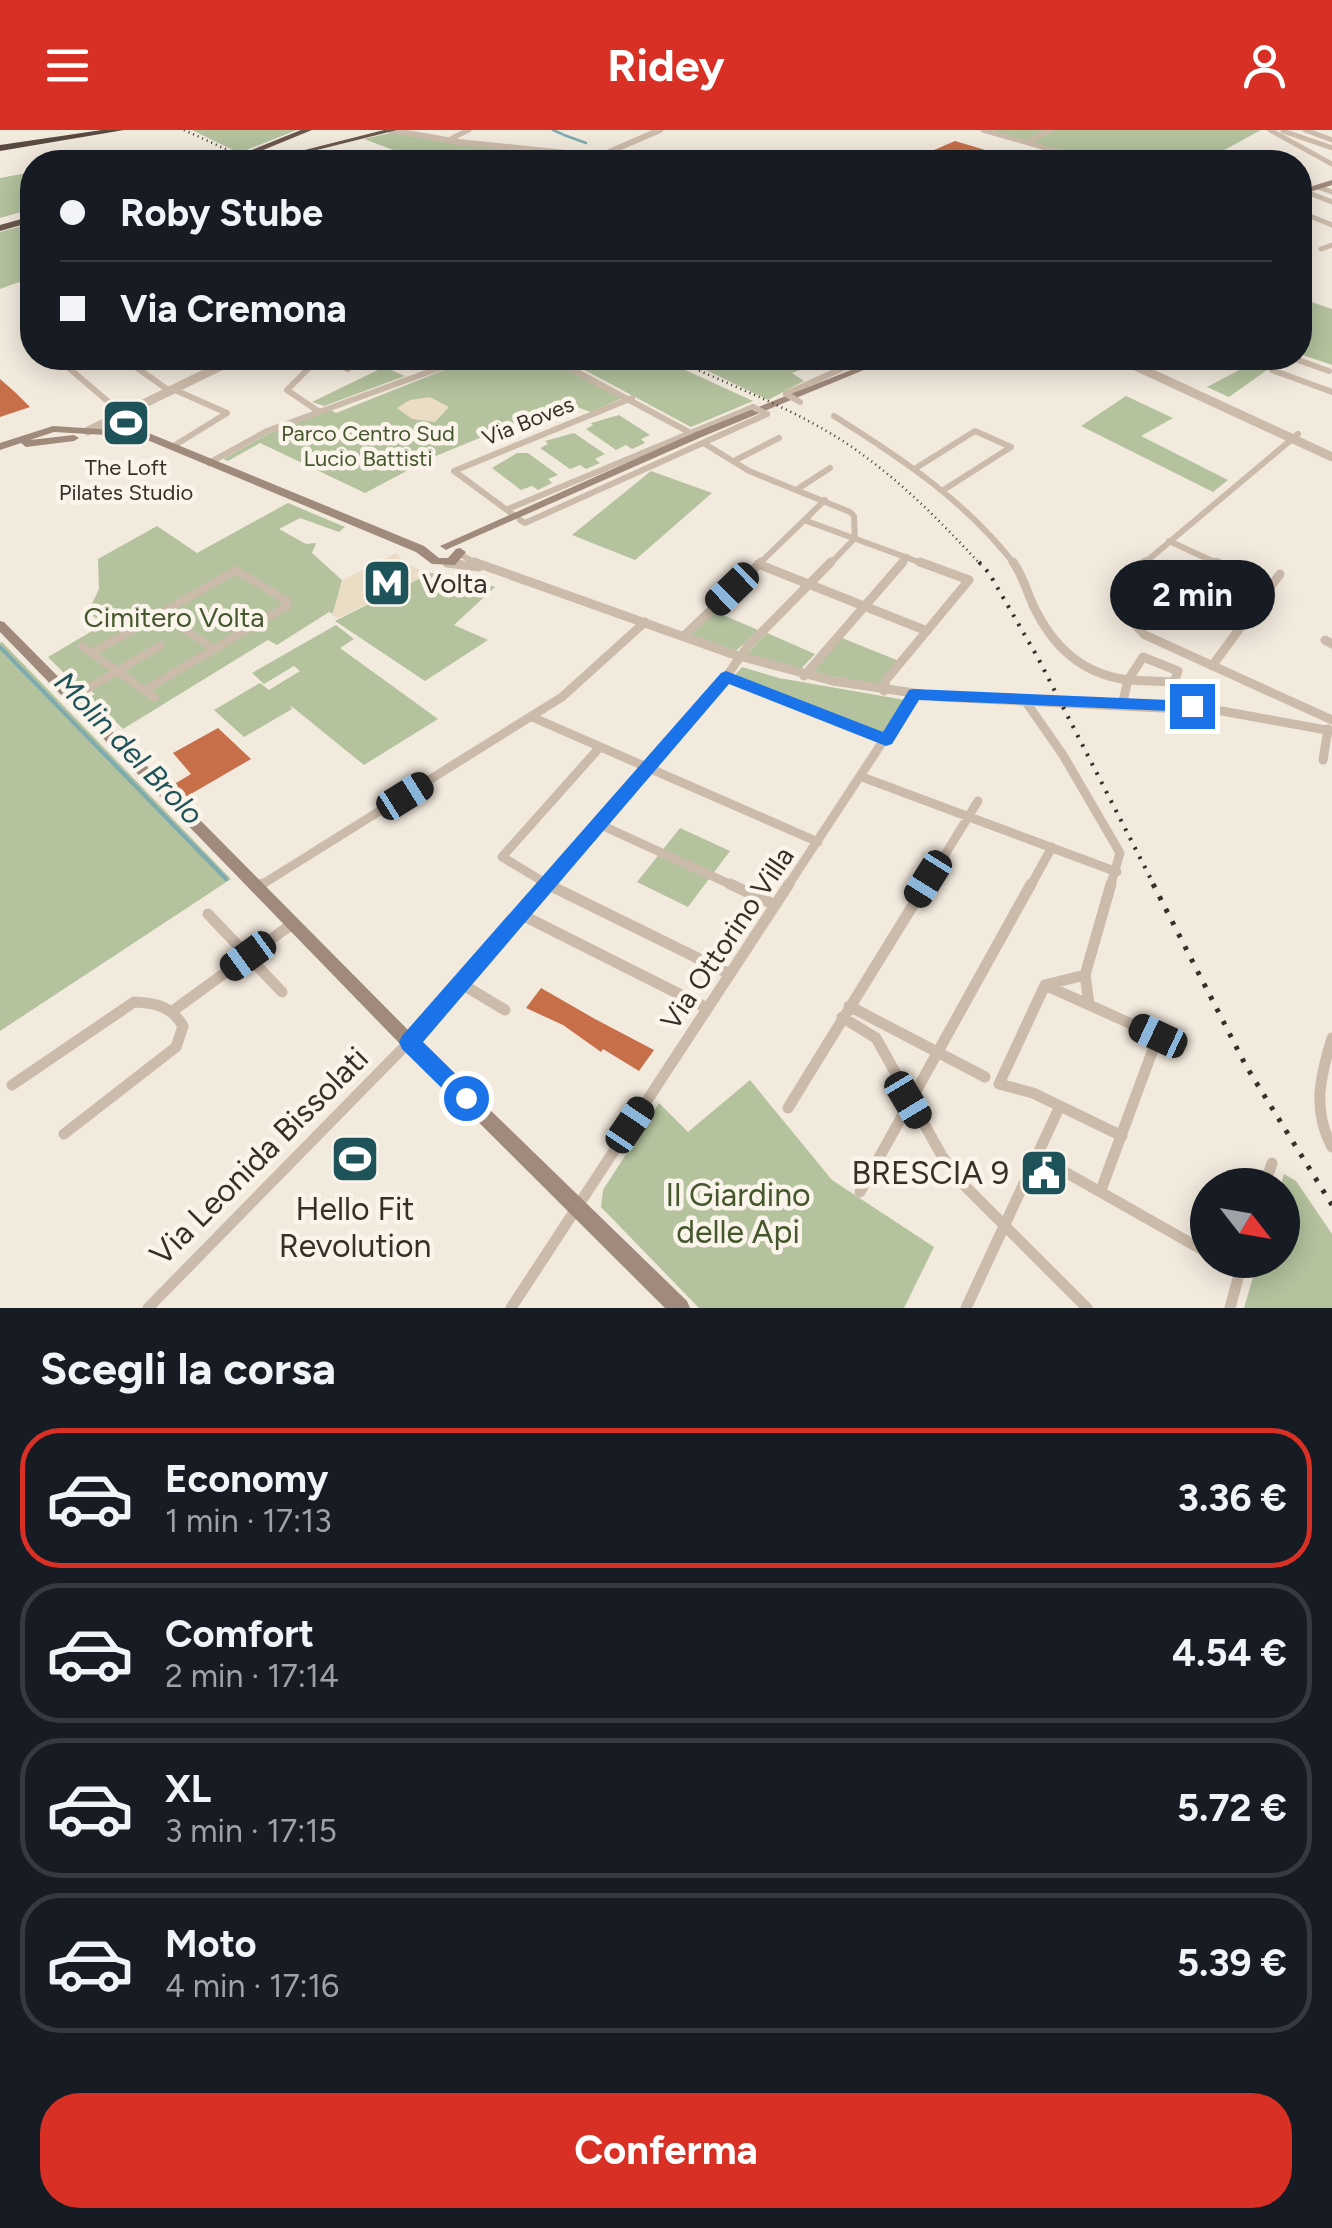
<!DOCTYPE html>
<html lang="it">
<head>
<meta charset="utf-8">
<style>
	:root { --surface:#171b24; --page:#20242c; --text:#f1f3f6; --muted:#9ea1a6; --line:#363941; --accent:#d93025 }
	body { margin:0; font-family:Figtree,sans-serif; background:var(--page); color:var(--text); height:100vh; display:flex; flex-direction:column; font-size:38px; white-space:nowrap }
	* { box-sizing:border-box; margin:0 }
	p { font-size:32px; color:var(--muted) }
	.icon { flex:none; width:55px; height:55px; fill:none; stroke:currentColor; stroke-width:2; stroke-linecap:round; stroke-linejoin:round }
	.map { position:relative; height:1178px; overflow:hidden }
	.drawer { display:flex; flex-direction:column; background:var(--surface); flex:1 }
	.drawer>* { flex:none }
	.top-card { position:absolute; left:20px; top:20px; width:1292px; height:220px; border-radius:40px; box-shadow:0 5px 25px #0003; display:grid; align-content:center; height:220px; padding:0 40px; background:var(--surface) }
	.needle { width:65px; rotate:121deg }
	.fabs { position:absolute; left:1190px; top:1038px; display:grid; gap:20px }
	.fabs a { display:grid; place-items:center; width:110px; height:110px; border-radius:50%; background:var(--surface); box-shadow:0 5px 25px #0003; font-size:50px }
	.end { position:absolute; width:45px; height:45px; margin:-22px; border:12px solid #1a73e8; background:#fff; box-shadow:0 0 0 5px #fff }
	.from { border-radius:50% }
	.bubble { position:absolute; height:70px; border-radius:35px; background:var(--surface); box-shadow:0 5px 25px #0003; font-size:32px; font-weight:700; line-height:70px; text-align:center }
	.car { position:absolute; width:30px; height:60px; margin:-30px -15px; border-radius:12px; box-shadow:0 0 8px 2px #0007; background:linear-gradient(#222 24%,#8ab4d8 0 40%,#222 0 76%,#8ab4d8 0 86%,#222 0) }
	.top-card b { display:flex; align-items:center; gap:35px; height:95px; font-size:38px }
	.top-card b+b { border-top:2px solid var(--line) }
	.top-card i { width:25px; height:25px; background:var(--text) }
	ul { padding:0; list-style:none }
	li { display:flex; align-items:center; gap:30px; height:140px; margin:0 20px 15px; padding:0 20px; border:5px solid var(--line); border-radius:40px }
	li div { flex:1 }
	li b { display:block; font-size:38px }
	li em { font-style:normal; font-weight:700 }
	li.active { border-color:var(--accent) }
	li>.icon { width:90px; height:90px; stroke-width:1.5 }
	h2 { padding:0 40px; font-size:45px; line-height:120px }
	.cta { display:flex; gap:20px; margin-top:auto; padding:20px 40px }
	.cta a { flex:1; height:115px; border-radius:40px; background:var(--accent); color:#fff; font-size:40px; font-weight:700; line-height:115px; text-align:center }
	header { display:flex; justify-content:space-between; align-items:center; height:130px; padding:0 40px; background:var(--accent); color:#fff; font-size:45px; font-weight:700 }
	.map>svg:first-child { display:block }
	.green { fill:#b4c29e }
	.plaza { fill:#ebdcc5 }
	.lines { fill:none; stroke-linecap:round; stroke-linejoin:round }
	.stream-far1 { stroke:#7dabb0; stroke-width:2.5 }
	.stream { stroke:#7dabb0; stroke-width:4 }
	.building { fill:#c66f49 }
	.pedestrian { stroke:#cbbbaa; stroke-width:8 }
	.minor-far3 { stroke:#cbbbaa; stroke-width:5 }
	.minor-far2 { stroke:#cbbbaa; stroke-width:6 }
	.minor-far1 { stroke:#cbbbaa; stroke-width:9 }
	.minor { stroke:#cbbbaa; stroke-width:11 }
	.tertiary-far1 { stroke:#cbbbaa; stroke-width:6 }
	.tertiary { stroke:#cbbbaa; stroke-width:9 }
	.secondary { fill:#9f8a7b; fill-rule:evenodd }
	.trunk { fill:#6a584e; fill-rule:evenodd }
	.motorway { fill:#594a41; fill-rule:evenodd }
	.rail-far2 { stroke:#392f29; stroke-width:2.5; stroke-dasharray:1 4; stroke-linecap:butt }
	.rail-far1 { stroke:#392f29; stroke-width:4; stroke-dasharray:2.5 8; stroke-linecap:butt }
	.rail { stroke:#392f29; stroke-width:5; stroke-dasharray:4 10; stroke-linecap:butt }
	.minor-bridge { stroke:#cbbbaa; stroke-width:6 }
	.trunk-bridge { stroke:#6a584e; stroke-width:9 }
	.route { fill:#1a73e8 }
	.labels { text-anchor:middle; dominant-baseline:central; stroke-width:9; stroke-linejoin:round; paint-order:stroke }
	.far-street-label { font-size:22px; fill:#392f29; stroke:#faf4eb }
	.far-park-label { font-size:22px; fill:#45572d; stroke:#faf4eb }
	.far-poi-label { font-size:22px; fill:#392f29; stroke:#faf4eb }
	.poi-label { font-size:28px; fill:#392f29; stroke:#faf4eb; text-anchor:start }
	.park-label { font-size:28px; fill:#45572d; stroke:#faf4eb }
	.street-label { font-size:28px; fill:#392f29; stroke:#faf4eb }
	.water-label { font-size:30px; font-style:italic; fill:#1f535a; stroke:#faf4eb }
	.near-street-label { font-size:32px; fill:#392f29; stroke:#faf4eb }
	.near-poi-label { font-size:32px; fill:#392f29; stroke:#faf4eb; text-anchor:end }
	.near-park-label { font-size:32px; fill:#45572d; stroke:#faf4eb }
</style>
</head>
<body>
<header><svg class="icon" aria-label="menu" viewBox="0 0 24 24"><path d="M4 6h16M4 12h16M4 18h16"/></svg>Ridey<svg class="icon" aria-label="person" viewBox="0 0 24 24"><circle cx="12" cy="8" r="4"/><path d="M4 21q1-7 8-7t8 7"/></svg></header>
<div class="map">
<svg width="1332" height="1178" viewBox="0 0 1332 1178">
	<rect width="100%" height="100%" fill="#f3eade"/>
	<path class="green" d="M192 0H297L239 23Z
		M991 0H1261L1219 23 1231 28 1222 32H1100Z
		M394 2 523 19 504 28 515 32H399L387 26 396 21 364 9Z
		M32 42V79L0 88V48Z
		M32 93V157L19 152 0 159V102Z
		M1300 168 1332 179V235L1300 224Z
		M474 228H544L625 267 591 282 565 273 431 328 365 363 260 313 228 331 223 329 270 303 331 280 336 283Z
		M562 228H659L753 271 691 297Z
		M681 228H829L792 243 804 251 768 270Z
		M1262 228H1284L1229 267 1207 257Z
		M384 237 405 246 324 276 312 272Z
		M1126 266 1173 288 1141 306 1228 350 1213 362 1081 296Z
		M619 285 650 305 641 309 645 313 632 319 626 315 616 320 586 299 593 295 591 293Z
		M574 303 605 324 595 329 600 333 586 339 580 335 570 339 540 318 548 314 545 311Z
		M517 323H528L558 345 548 349 552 353 538 360 532 356 521 360 492 338Z
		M651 341 712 363 635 430 572 405Z
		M288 373 345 397 339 402 300 388 279 399 306 414 316 413 312 423 342 450 333 484 329 482 277 515 268 510 123 599 90 567 95 564 81 553 76 555 48 527 104 494 88 482 99 459 98 429 157 396 197 423Z
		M430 443 464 447 495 457 454 495 488 510 425 551 335 491Z
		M714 481 758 500 736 521 690 505Z
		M336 495 354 509 340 518 438 589 364 635 290 575 292 579 244 607 214 580 260 553 269 560 300 541 294 536 264 554 252 543Z
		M767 503 815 524 800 540 747 524Z
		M842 508 899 531 879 556 812 542Z
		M2 512 231 749 0 901V513Z
		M742 537 779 548 905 570 883 605 734 546Z
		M680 698 730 721 688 777 637 752Z
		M750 950 832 1050 934 1117 904 1178H699L601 1077 603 1060 659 973 688 1002Z
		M1284 1044 1296 1051 1332 1104V1178H1244L1258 1130H1282L1281 1055Z"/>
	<path class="plaza" d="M430 267 449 277 435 292 412 289 397 278 410 270Z
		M396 423 407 434 429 444 338 488 332 485 343 450Z"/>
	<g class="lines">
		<path class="stream-far1" d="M553 0 562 4
			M564 5 586 13
			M639 23 706 32"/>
		<path class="stream" d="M0 517 226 749"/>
	</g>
	<path class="building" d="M955 11 1019 30V32H906Z
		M0 249 16 263 30 277 0 287Z
		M218 598 251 629 184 668 171 656 191 644 173 623Z
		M541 858 595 889 654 920 639 941 603 919 601 922 563 895 526 878Z"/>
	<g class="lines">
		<path class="pedestrian" d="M160 483 214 519
			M82 516 155 568
			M92 523 236 440 287 471V476L145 560
			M82 562 161 515"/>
		<path class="minor-far3" d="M983 0 1094 32
			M1270 0 1332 34
			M1305 0 1332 10
			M1283 1 1332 18
			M452 8 469 0
			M1026 12 1051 0
			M1318 57 1332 62
			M1304 61 1332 72
			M1300 82 1332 95
			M1321 119 1332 115"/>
		<path class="minor-far2" d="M57 228 125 286
			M123 228 171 262
			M196 228 215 239
			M324 228 348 239
			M436 228 449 234
			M551 228 687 301
			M1288 228 1272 240 1332 262
			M1292 228 1329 241
			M786 264 854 233 856 228
			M318 281 287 260 319 228
			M834 286C901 328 966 371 1015 435
			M705 314 749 341 850 382 854 386 855 408
			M172 317 227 283 175 260
			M734 331 779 308
			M209 333 267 301 467 228
			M916 338 975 301 1011 317 945 359
			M796 360 830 338
			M508 379 753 277
			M515 386 454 341 632 268
			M520 390 525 393 767 284
			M804 390 927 435
			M1169 411 1221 435
			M460 424 479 435
			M447 433 460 435
			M758 435 825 370
			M829 435 855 408
			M900 435 907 427
			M1142 435 1298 304"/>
		<path class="minor-far1" d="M474 432 732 524 833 551 941 567 1222 581 1332 601
			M1013 432C1023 446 1026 459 1033 475 1053 517 1082 544 1128 550
			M1145 432C1115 456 1117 479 1145 505L1332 590
			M1216 432 1222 435
			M447 433 479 437
			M758 434 927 501
			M684 506 761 432
			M1325 510 1332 514
			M1143 527 1178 541 1174 552 1128 550Z
			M1212 536 1280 444
			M804 546 903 432
			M726 547 886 610
			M884 561 886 550 969 450 920 432
			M1026 572 1063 625 1120 723 1110 757
			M1122 575 1128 550
			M532 587 818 712
			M1323 630 1328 599
			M862 647 1117 742
			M599 694 736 757
			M258 757 562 567 645 492
			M544 757 726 547 747 517 831 432
			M552 757 502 727 600 617
			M787 757 914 564
			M925 757 978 671
			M1030 757 1052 717"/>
		<path class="minor" d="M547 754 730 844
			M730 754 775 775
			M256 758 262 754
			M208 784 282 862
			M520 784 707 878
			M1085 845 1045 855 999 954 1033 963 1122 1006
			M460 853 505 880
			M1045 855 1158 906 1101 1060
			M1089 874 1085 845 1111 754
			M849 876 985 947
			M174 880 292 794
			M842 887 876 908 942 1026 963 1054 1087 1178
			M1332 908C1320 947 1312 980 1332 1017
			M12 955 134 872C156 873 171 876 183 896L176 917 64 1004
			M788 978 926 754
			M1037 1026 1208 1123
			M1265 1055 1272 1033
			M860 1062 1031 754
			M1220 1130 1240 1142
			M148 1178 409 912 546 754
			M511 1178 789 754
			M966 1178 1060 976
			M1230 1178 1243 1130"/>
		<path class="tertiary-far1" d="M390 0 459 12 653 32
			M648 28 674 32
			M586 32 660 0"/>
		<path class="tertiary" d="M1118 228 1332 327
			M88 301 237 228"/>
		<path class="secondary" d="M1332 50V55L1300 65V60Z
			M881 228H893L704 306 450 418 446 420 440 416 696 302Z
			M53 296 146 302 424 416 439 428H448L456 419 460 418 466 422 455 435 432 434 416 422 140 307 54 302 30 310 74 305 79 308 74 311 26 317 21 313 0 320V313Z
			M0 491 4 492 415 907 687 1171 690 1178H665L403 917 0 502Z"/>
		<path class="trunk" d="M301 0H312L246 27 239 25Z
			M384 0H397L269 32H257Z
			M235 26H238V30L219 32Z
			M32 86V92L0 101V95Z"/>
		<path class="motorway" d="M102 0H124L0 21V15Z"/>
		<path class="rail-far2" d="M184 0 254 32
			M672 228C735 258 807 283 863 325 907 357 944 395 981 435"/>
		<path class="rail-far1" d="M979 432 989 443 1038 528 1155 757"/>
		<path class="rail" d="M1153 754 1246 936 1332 1075"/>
		<path class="minor-bridge" d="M786 264 800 272
			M753 277 767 284"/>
		<path class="trunk-bridge" d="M238 30 248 28"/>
	</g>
	<path class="route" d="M726 541 883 602 909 560 914 559 1192 571 1200 576 1192 582 919 570 892 614 886 616 729 554 423 912 474 962 477 968 474 975H459L402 919 399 912 402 906 721 543Z"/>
	<defs>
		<g id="stadium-square" transform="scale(2.5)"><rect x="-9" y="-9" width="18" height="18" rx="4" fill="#1f535a" stroke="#faf4eb"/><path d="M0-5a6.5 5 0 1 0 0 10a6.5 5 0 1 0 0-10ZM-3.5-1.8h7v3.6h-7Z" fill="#fff"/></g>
		<g id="metro-square" transform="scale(2.5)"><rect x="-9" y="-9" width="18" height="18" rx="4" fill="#1f535a" stroke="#faf4eb"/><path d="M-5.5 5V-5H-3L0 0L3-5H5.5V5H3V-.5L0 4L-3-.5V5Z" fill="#fff"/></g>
		<g id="civic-square" transform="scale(2.5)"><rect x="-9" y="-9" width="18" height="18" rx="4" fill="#1f535a" stroke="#faf4eb"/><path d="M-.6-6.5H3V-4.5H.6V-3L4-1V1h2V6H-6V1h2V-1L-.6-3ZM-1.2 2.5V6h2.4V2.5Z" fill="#fff"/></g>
	</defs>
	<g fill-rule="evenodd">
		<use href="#stadium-square" x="126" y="293"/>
		<use href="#metro-square" x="387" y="453"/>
		<use href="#stadium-square" x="355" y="1029"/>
		<use href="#civic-square" x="1044" y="1043"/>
	</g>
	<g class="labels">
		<g class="far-street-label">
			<text transform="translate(528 291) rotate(-22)">Via Boves</text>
		</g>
		<g class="far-park-label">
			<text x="368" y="303">Parco Centro Sud<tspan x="368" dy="25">Lucio Battisti</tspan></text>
		</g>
		<g class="far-poi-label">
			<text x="126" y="337">The Loft<tspan x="126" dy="25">Pilates Studio</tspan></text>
		</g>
		<g class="poi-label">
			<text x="422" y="453">Volta</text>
		</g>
		<g class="park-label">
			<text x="174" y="487">Cimitero Volta</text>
		</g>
		<g class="street-label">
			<text transform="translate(727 808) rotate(-56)">Via Ottorino Villa</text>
		</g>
		<g class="water-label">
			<text transform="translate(129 618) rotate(46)">Molin del Brolo</text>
		</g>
		<g class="near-street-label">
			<text transform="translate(259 1026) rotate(-45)">Via Leonida Bissolati</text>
		</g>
		<g class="near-poi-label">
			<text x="1009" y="1043">BRESCIA 9</text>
			<text x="355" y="1079" text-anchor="middle">Hello Fit<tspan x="355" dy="37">Revolution</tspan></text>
		</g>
		<g class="near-park-label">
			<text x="738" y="1065">Il Giardino<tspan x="738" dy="37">delle Api</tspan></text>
		</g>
	</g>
</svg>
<div class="fabs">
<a><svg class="needle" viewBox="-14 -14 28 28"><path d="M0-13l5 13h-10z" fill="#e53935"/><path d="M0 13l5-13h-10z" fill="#9ea1a6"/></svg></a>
</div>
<i class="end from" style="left:466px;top:968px"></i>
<i class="end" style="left:1192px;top:576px"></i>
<div class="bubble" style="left:1110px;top:430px;width:165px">2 min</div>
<i class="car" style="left:732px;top:459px;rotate:226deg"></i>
<i class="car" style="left:405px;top:666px;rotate:58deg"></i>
<i class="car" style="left:928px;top:749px;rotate:212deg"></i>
<i class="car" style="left:248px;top:826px;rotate:234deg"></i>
<i class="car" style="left:1158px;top:906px;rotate:295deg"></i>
<i class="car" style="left:908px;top:970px;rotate:149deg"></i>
<i class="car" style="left:630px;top:995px;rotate:34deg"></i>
<div class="top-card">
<b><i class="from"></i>Roby Stube</b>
<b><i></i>Via Cremona</b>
</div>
</div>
<section class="drawer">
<h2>Scegli la corsa</h2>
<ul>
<li class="active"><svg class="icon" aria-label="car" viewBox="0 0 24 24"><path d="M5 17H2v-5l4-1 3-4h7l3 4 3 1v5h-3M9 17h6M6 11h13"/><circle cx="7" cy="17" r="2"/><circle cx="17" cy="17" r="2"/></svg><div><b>Economy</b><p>1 min · 17:13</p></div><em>3.36 €</em></li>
<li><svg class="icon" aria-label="car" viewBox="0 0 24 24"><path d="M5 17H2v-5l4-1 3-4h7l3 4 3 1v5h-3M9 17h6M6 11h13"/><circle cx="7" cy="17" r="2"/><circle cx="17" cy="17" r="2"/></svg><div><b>Comfort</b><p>2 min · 17:14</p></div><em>4.54 €</em></li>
<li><svg class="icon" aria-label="car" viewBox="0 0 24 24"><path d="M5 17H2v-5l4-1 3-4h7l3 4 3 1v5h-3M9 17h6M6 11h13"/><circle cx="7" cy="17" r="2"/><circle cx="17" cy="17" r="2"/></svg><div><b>XL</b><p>3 min · 17:15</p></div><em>5.72 €</em></li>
<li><svg class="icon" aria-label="car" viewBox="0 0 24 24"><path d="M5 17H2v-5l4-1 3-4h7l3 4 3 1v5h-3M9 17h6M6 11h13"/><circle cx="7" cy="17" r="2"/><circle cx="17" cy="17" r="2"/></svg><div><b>Moto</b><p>4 min · 17:16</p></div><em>5.39 €</em></li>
</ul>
<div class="cta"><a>Conferma</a></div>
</section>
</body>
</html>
